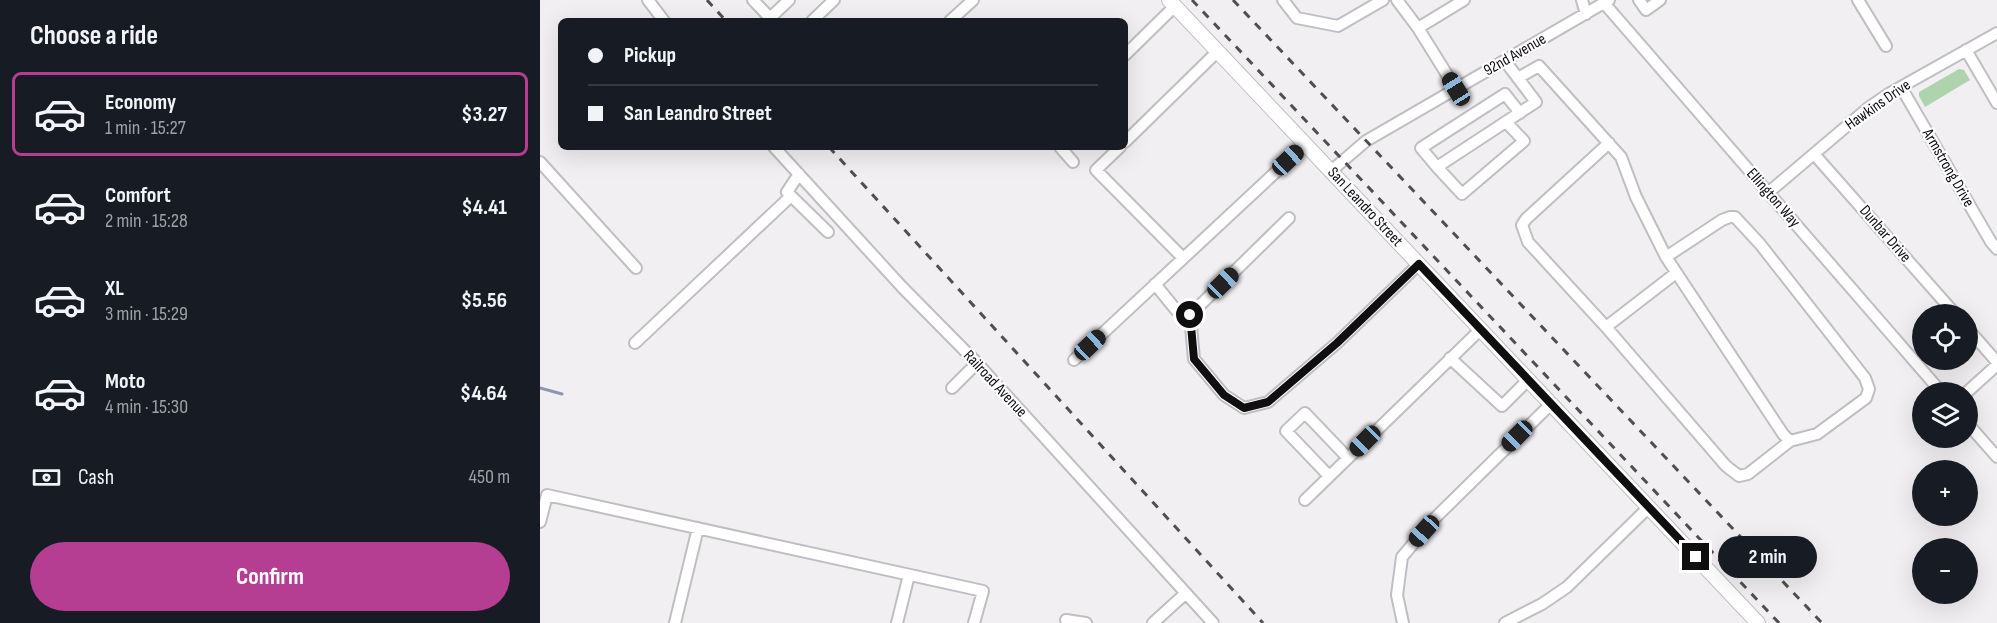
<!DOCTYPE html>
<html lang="en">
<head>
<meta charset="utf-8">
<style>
	:root { --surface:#171b24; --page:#242831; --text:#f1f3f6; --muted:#9ea1a6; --line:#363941; --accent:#b53e93 }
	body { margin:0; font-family:"Sofia Sans Condensed",sans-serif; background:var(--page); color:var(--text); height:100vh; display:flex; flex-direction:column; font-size:22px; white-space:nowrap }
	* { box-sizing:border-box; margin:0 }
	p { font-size:20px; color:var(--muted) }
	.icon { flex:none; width:33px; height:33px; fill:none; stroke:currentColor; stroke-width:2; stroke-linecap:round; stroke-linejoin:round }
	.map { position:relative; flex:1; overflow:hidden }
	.details { display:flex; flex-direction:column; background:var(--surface); width:540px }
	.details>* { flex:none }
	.hud { position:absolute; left:18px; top:18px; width:570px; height:132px; border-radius:9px; box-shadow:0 6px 24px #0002; display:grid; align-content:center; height:132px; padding:0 30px; background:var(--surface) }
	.buttons { position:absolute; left:1372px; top:304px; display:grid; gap:12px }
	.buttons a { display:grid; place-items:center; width:66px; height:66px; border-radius:50%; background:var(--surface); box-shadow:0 6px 24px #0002; font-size:30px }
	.end { position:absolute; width:27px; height:27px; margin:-14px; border:8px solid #100f10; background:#fff; box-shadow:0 0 0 3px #fff }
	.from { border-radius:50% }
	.bubble { position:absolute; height:42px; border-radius:21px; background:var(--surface); box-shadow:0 6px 24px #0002; font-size:20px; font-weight:700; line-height:42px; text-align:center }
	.car { position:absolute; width:18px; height:36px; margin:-18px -9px; border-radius:8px; box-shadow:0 0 4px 2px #0007; background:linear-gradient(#222 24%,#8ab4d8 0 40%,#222 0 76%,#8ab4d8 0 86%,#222 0) }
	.hud b { display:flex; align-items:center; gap:21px; height:57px; font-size:22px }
	.hud b+b { border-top:2px solid var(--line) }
	.hud i { width:15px; height:15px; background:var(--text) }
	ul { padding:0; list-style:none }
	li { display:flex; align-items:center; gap:18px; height:84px; margin:0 12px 9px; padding:0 18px; border:3px solid transparent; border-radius:9px }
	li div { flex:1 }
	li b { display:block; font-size:22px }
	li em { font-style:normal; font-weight:700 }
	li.selected { border-color:var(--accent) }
	li>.icon { width:54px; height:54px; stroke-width:1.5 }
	h2 { padding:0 30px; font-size:27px; line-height:72px }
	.pay { display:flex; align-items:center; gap:15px; height:66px; padding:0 30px; font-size:22px }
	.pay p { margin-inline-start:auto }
	.cta { display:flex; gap:12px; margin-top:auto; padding:12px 30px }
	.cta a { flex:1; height:69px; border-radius:36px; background:var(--accent); color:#fff; font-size:24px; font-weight:700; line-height:69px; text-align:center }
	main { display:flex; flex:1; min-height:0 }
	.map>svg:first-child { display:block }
	.green { fill:#add4ac }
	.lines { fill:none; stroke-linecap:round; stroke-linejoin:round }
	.stream { stroke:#8997b4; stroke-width:3 }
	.minor-casing { stroke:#c0bec2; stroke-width:14 }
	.major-casing { stroke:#c0bec2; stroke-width:16 }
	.minor { stroke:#fff; stroke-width:10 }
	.major { stroke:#fff; stroke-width:14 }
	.rail { stroke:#504f50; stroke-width:3; stroke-dasharray:8 8; stroke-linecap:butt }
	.route { stroke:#100f10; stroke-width:8 }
	.labels { text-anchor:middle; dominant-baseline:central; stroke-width:4.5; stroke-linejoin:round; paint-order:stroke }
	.street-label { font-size:16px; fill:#100f10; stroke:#fefdff }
</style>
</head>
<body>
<main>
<section class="details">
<h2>Choose a ride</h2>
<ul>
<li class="selected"><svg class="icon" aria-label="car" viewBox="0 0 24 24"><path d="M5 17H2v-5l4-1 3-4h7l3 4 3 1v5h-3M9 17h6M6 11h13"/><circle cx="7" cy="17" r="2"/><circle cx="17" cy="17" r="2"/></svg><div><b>Economy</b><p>1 min · 15:27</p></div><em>$3.27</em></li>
<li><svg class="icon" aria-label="car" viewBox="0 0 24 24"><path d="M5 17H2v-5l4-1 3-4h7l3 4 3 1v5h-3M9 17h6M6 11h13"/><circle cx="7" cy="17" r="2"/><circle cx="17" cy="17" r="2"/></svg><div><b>Comfort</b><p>2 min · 15:28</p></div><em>$4.41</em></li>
<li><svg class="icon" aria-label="car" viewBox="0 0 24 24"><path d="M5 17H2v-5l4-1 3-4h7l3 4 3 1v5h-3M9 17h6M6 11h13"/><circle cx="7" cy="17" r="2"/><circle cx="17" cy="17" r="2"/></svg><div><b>XL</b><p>3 min · 15:29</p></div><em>$5.56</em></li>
<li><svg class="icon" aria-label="car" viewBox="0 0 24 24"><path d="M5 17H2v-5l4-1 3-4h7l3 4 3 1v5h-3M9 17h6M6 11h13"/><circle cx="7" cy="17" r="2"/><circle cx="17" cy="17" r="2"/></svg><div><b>Moto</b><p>4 min · 15:30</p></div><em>$4.64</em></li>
</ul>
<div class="pay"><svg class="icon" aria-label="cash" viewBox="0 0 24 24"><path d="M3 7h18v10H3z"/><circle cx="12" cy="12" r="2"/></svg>Cash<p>450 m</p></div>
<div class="cta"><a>Confirm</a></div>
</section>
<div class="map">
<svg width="1457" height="623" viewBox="0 0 1457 623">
	<rect width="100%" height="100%" fill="#f2eff3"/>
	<path class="green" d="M1419 69 1424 70 1430 80 1385 107 1379 96V92Z"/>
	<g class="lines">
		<path class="stream" d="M0 388 22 394"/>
		<g class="minor-casing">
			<path id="minor" d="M108 0 124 21
				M213 0 233 21
				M743 0 757 18 798 26 843 0
				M857 0 878 28
				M1042 0 1046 14
				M1099 0 1106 10 1120 0
				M1318 0 1346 46
				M1064 3 1402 393
				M230 18 249 0
				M272 21 294 0
				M410 21 433 0
				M1426 50 1457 103
				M585 55 635 6
				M965 61 996 102C963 124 930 145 897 167L881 148 965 94 980 113
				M978 78 999 66 1081 157 1096 197 1126 257 1243 434 1250 441 1277 434 1326 398 1329 389 1325 378 1220 244 1195 217H1190L1182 220 1126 257
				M1361 87 1451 242 1457 249
				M916 89 878 28 924 0
				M585 142 678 51
				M1069 143 986 219 982 225 988 242 1066 327 1186 466 1199 476 1208 474 1250 441
				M234 147 362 287 437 363 673 623
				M520 147 533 162
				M580 147 556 170 643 258
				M1274 154 1416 315
				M0 162 96 268
				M897 167 922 194 984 141 966 122
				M791 171 826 141 1069 0
				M259 174 247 192 288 232
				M1229 192 1328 108 1350 93 1457 33
				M615 284 636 310 650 315 749 218
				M650 315 654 359 684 395 704 408 728 402 797 343 879 264
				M1066 327 1136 273
				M1428 329 1457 362
				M95 343 251 196
				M910 358 962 406 988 380
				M534 360 766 144
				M412 388 437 363
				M1426 393 1457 365
				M1428 424 1457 457
				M789 476 746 431 765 413 808 458
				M765 500 940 330
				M0 522 7 495 443 591 434 623
				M526 620 546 623
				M135 623 158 528
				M357 623 369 575
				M613 623 646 593
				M863 623 857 595 862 557 894 519 1011 404
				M965 623 1002 604 1027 587 1109 507"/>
		</g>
		<g class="major-casing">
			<path id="major" d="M629 0 1218 623"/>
		</g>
		<use href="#minor" class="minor"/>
		<use href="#major" class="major"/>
		<path class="rail" d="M167 0 186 21
			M652 0 1239 623
			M693 0 1282 623
			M289 147 723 623"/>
	</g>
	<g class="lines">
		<path class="route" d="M650 315 654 359 684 395 704 408 728 402 797 343 879 264 1156 557"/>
	</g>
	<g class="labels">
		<g class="street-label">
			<text transform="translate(975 55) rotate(-30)">92nd Avenue</text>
			<text transform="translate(1338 105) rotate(-35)">Hawkins Drive</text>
			<text transform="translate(1408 168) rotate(60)">Armstrong Drive</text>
			<text transform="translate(1233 198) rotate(49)">Ellington Way</text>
			<text transform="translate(825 207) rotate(47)">San Leandro Street</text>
			<text transform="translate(1345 234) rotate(49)">Dunbar Drive</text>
			<text transform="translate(455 384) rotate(47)">Railroad Avenue</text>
		</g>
	</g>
</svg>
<div class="buttons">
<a><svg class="icon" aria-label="locate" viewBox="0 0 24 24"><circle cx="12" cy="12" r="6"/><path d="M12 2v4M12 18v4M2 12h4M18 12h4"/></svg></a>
<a><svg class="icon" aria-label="layers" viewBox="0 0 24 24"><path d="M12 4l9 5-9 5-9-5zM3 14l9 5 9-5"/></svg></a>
<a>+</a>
<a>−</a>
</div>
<i class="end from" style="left:650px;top:315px"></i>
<i class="end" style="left:1156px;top:557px"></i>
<div class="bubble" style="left:1178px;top:536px;width:99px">2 min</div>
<i class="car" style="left:916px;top:89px;rotate:328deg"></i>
<i class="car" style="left:748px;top:160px;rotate:47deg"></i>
<i class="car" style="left:683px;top:283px;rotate:46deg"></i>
<i class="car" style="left:550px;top:345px;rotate:47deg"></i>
<i class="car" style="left:977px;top:436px;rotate:225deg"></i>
<i class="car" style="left:825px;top:441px;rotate:225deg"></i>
<i class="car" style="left:884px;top:531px;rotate:222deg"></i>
<div class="hud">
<b><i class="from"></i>Pickup</b>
<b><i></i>San Leandro Street</b>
</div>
</div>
</main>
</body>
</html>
